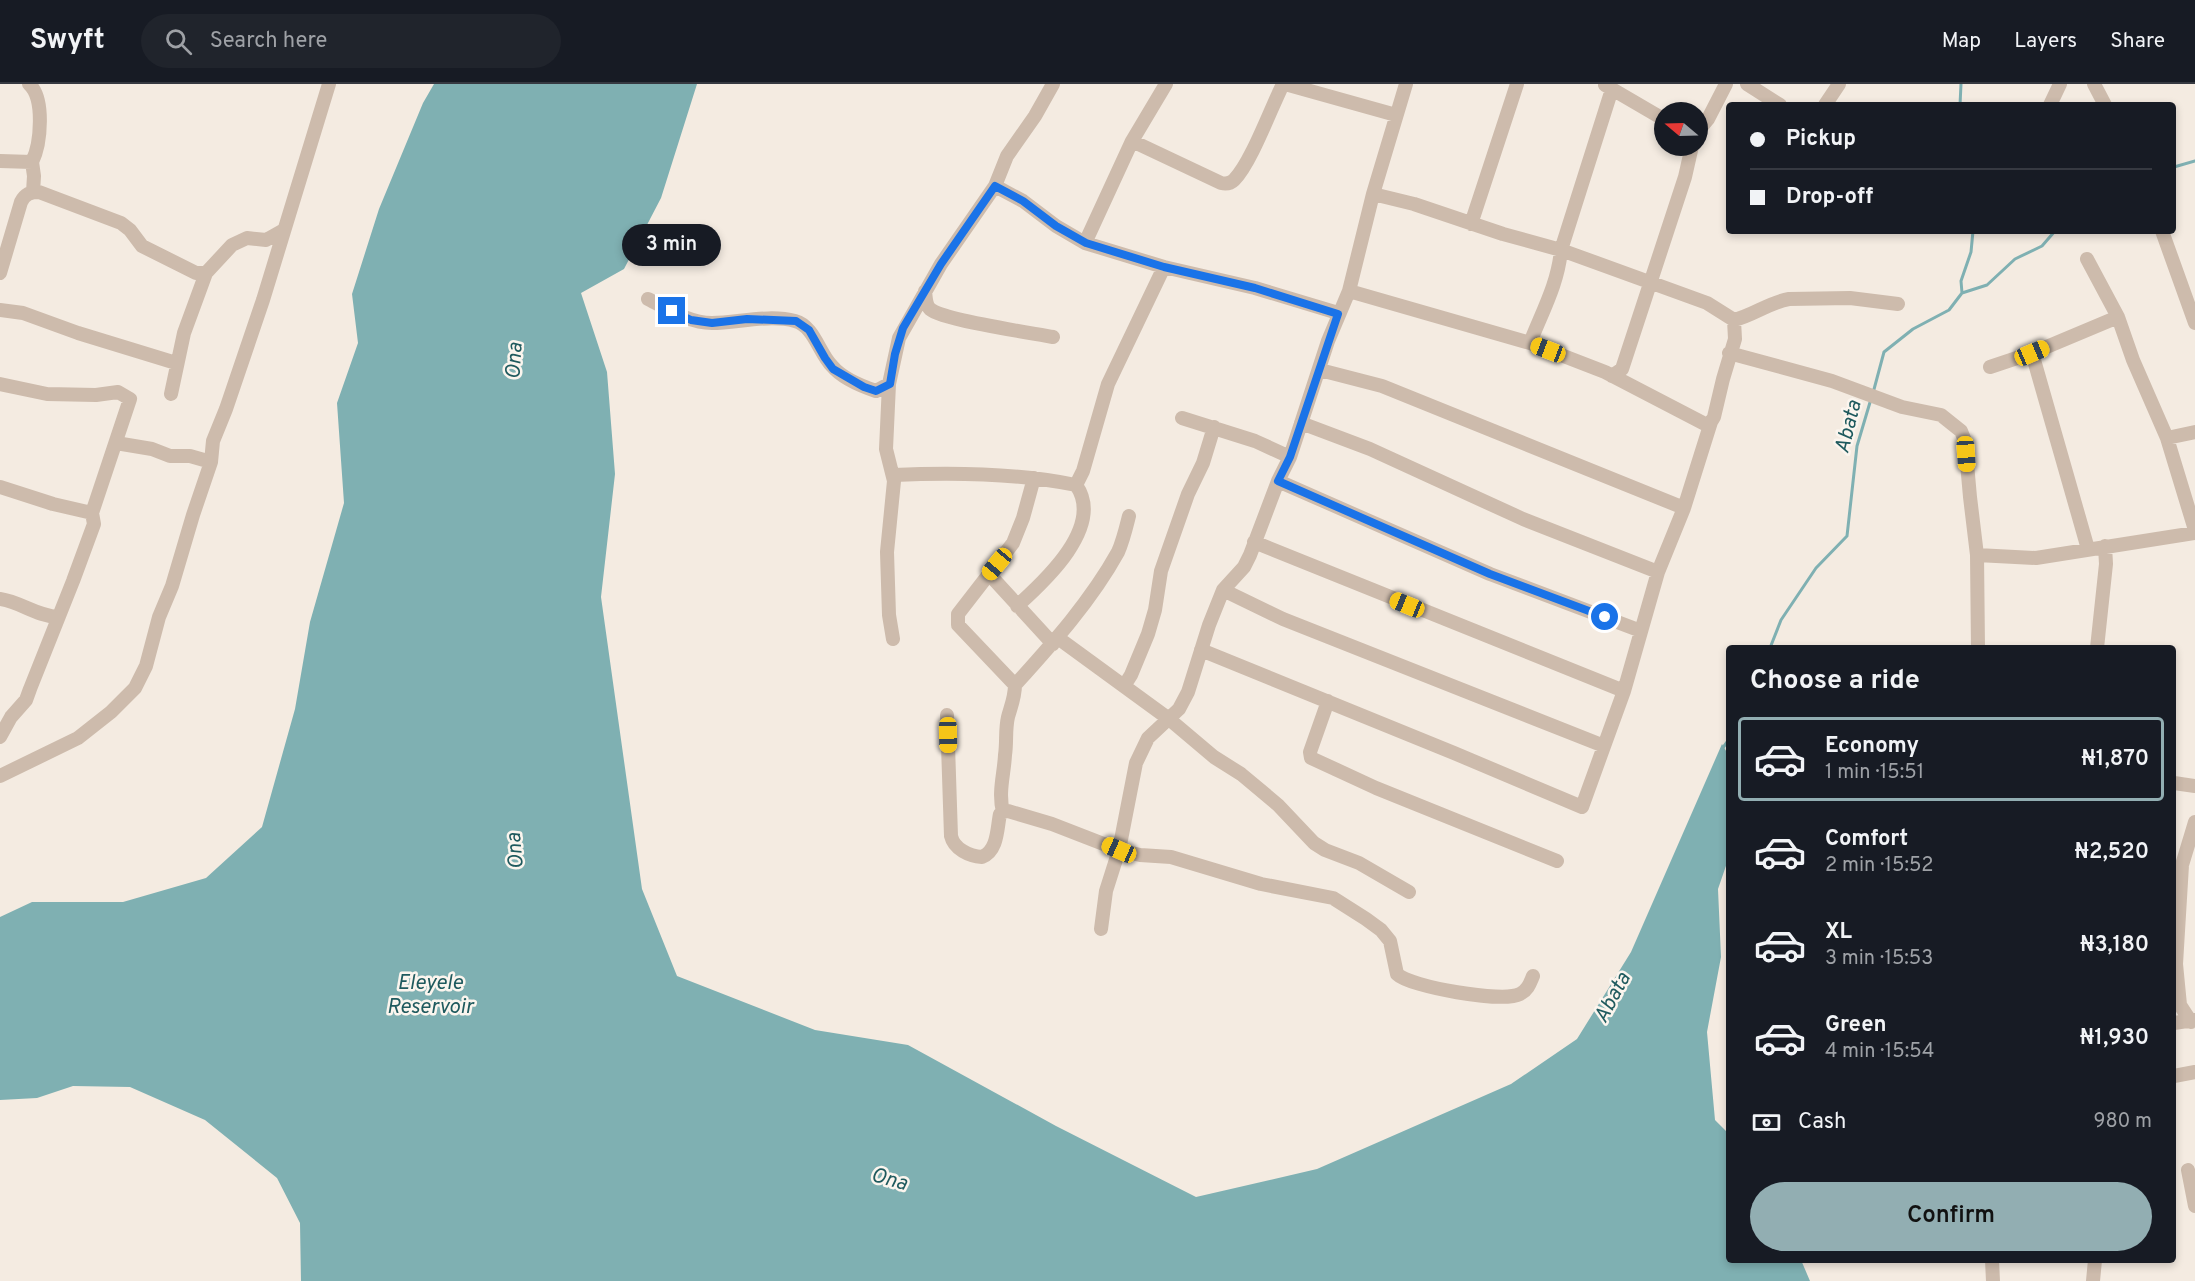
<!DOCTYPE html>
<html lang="en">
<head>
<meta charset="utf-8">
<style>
	:root { --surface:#171b24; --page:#20242c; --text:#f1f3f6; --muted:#9ea1a6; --line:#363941; --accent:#92aeb2 }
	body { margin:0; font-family:Overpass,sans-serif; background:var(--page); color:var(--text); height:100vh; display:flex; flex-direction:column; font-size:22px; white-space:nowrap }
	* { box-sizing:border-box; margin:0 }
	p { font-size:20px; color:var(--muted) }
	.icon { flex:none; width:33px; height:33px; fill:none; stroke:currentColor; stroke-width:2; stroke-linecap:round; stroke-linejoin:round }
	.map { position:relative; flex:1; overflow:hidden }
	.sheet { position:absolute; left:1726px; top:561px; width:450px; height:618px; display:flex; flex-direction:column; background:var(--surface); border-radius:6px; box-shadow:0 3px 9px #0003 }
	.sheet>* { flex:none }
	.banner { position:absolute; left:1726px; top:18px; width:450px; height:132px; border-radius:6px; box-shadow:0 3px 9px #0003; display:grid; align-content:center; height:132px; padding:0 24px; background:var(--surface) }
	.needle { width:39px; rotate:289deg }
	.controls { position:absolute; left:1654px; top:18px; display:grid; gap:12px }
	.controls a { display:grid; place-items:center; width:54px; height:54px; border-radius:50%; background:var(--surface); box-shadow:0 3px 9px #0003; font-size:30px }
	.end { position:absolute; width:27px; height:27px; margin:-14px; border:8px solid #1a73e8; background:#fff; box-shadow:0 0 0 3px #fff }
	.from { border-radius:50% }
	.bubble { position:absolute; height:42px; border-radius:21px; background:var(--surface); box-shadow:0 3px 9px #0003; font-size:20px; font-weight:600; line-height:42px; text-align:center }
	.car { position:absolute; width:18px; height:36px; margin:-18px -9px; border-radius:8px; box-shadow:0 0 4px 2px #0007; background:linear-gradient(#f5c518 24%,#345 0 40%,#f5c518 0 76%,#345 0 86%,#f5c518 0) }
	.banner b { display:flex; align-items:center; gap:21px; height:57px; font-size:22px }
	.banner b+b { border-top:2px solid var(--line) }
	.banner i { width:15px; height:15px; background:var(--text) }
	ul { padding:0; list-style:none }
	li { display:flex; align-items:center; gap:18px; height:84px; margin:0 12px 9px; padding:0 12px; border:3px solid transparent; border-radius:6px }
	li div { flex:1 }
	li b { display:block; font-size:22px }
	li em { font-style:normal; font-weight:600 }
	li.on { border-color:var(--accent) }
	li>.icon { width:54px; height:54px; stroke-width:1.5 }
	h2 { padding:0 24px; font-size:27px; line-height:72px }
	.pay { display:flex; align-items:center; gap:15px; height:66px; padding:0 24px; font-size:22px }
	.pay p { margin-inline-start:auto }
	.primary-button { display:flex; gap:12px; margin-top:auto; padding:12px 24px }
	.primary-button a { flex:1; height:69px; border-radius:36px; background:var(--accent); color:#111; font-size:24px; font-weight:600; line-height:69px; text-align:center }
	header { display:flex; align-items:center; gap:36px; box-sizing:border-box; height:84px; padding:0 30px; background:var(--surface); border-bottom:2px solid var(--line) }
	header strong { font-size:28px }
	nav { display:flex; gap:33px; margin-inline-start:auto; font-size:21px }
	.search { width:420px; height:54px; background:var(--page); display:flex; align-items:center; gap:15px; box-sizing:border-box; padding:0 21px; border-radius:33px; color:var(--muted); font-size:22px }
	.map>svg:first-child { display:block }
	.water { fill:#7fb0b2 }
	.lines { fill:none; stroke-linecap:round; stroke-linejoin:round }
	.stream { stroke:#7fb0b2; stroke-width:3 }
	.minor { stroke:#cdbbac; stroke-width:14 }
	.route { stroke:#1a73e8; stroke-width:8 }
	.labels { text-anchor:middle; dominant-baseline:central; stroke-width:5; stroke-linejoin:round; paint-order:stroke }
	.water-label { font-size:21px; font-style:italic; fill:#1f5a5e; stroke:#fbf5ee }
</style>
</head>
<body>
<header>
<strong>Swyft</strong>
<div class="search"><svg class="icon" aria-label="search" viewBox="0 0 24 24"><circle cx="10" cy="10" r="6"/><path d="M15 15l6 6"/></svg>Search here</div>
<nav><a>Map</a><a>Layers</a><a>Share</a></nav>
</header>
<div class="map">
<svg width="2195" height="1197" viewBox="0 0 2195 1197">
	<rect width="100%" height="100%" fill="#f4ebe1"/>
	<path class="water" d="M434 0H697L661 114 624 185 581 209 607 288 615 390 601 513 642 805 677 892 815 946 908 961 1056 1042 1196 1113 1317 1085 1511 1000 1577 955 1631 868 1722 660 1729 672V773L1718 805 1721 873 1707 948 1715 1036 1729 1050 1730 1176H1801L1810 1197H301L300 1139 277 1094 205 1036 130 1003 73 1002 37 1014 0 1016V833L32 818H123L206 794 262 743 295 625 310 538 344 419 337 319 358 259 352 210 379 125 423 19Z"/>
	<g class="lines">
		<path class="stream" d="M1960 21 1961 0
			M2174 83 2195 77
			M1962 209 1987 201 2015 175 2042 162 2055 147
			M1873 309 1884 268 1913 245 1949 226 1962 209 1961 197 1971 168 1973 147
			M1770 564 1781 536 1816 484 1847 452 1857 362 1871 315
			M1722 665 1730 654"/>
		<path class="minor" d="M29 0C45 14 41 60 32 78
			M1285 0 1396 31
			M1747 0 1780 21
			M2094 0 2105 21
			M1605 1 1665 36
			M1825 21 1839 0
			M2050 21 2060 0
			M1698 47 1708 35 1726 0
			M1132 57 1221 99C1226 100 1230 100 1234 96 1251 79 1271 24 1283 0
			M0 77 32 78 34 92 33 108
			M995 102 1023 117 1056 142 1085 159 1164 183 1255 204 1338 229
			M1373 110 1414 120 1503 150 1561 166 1707 219 1734 236C1754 231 1770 218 1789 215L1850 214 1898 220
			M1471 140 1517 0
			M2162 147 2195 239
			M1085 159 1132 57 1166 0
			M2087 175 2118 233 2133 276 2167 354 2195 446
			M0 189 21 118C25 110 30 108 39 108L121 139 130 146 142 162 196 189H206L232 161 247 154 266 156 282 147
			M925 207C926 213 925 220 930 225 942 236 1032 249 1053 253
			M1349 207 1530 259 1605 288 1705 340 1711 338
			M648 215C668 225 689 239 712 239 737 239 769 230 795 237 814 242 819 269 832 282 842 294 861 302 876 307L889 300
			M0 226 23 229 78 249 176 279
			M1530 259C1542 228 1558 200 1561 166L1612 5
			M1729 269 1832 297 1902 323 1941 331 1961 347 1965 357 1970 413 1977 471 1978 564
			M2032 269 2088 465
			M1990 283 2032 269 2118 233
			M1320 286 1382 302 1684 424
			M1612 292 1622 285 1685 93 1692 62
			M0 300 47 310 96 311 118 308 130 315 92 429
			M171 310 184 249 206 189
			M1182 334 1255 357 1290 373
			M1301 339 1370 365 1523 435 1658 488
			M2167 354 2195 348
			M211 378 213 357 226 325 263 216 329 0
			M894 391C954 388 1016 389 1076 401 1105 442 1045 497 1017 522
			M1278 397 1490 490 1641 547
			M1076 401 1083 387 1108 300 1164 183
			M0 403 53 420 92 429 94 440 73 497 30 605 26 616 11 633 0 653
			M1254 458 1624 607
			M1977 471 2036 474 2195 449
			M989 490 1053 560
			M1223 506 1283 535 1604 662
			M0 515C21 518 36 532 58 533
			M1058 554 1169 635 1214 673 1241 690 1278 721 1314 759 1325 766 1359 779 1409 808
			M893 555 889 531 887 468 894 397 886 365 889 300 899 254 941 180 995 102 1007 72 1035 32 1053 0
			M2097 564 2106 480 2105 462
			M1201 566 1454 669 1582 723 1624 607 1658 488 1684 424 1711 338 1714 333 1723 295 1735 255 1734 236
			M1015 601C1052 560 1091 517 1118 468 1123 457 1126 444 1129 432
			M1124 602 1131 591 1148 550 1155 526 1161 487 1188 410 1203 379 1214 343
			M1328 617 1310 668 1311 674 1376 704 1557 777
			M947 631 951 752C954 765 969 772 982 773 998 767 997 744 1000 730L1003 728C998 708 1004 691 1005 671 1007 658 1005 646 1008 633 1011 622 1015 613 1015 601L958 541V530L1013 459 1023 434 1034 394
			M0 692 78 654 111 628 135 604 146 582 159 533 172 502 193 431 211 378 190 372H170L152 365 116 359
			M2174 699 2195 702
			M1003 728 1008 727 1052 740 1119 766 1140 771 1171 773 1261 800 1333 814 1366 835 1381 846 1390 857 1397 890C1410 903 1503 919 1520 910 1528 906 1530 899 1533 892
			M1101 845 1106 807 1119 766 1136 679 1148 654 1179 625 1188 608 1209 541 1223 506 1244 483 1250 471 1278 397 1290 373 1328 257 1349 207 1373 110 1406 0
			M2191 938 2180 921 2176 880 2182 781 2195 738
			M2174 939 2195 936
			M2174 992 2195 988
			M2188 1086 2195 1122
			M1992 1176 1993 1197
			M2093 1197 2095 1176"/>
	</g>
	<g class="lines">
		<path class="route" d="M672 227 691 236 712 239 747 235 796 237 809 246 825 274 833 285 864 303 876 307 890 300 895 270 903 244 941 180 995 102 1023 117 1056 142 1086 159 1164 183 1255 204 1338 230 1290 373 1278 397 1490 490 1605 533"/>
	</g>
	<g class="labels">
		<g class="water-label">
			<text transform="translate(515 277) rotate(-86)">Ona</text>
			<text transform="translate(1849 343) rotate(-76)">Abata</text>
			<text transform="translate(516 767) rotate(-95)">Ona</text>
			<text x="430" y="899">Eleyele<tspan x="430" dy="24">Reservoir</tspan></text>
			<text transform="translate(1613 914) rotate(-62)">Abata</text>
			<text transform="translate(889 1096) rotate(16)">Ona</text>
		</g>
	</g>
</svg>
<div class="controls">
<a><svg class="needle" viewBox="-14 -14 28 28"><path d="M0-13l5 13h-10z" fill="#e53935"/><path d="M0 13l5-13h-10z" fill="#9ea1a6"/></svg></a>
</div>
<i class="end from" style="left:1605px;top:533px"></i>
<i class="end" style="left:672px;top:227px"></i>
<div class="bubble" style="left:622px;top:140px;width:99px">3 min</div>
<i class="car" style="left:1548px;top:266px;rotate:291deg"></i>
<i class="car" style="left:2032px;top:269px;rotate:67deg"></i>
<i class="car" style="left:1966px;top:370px;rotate:176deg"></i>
<i class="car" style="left:997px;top:480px;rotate:220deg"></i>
<i class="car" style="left:1407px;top:521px;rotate:292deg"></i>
<i class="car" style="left:948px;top:651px;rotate:179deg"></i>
<i class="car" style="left:1119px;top:766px;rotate:294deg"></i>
<div class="banner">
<b><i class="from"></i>Pickup</b>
<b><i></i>Drop-off</b>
</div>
<section class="sheet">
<h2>Choose a ride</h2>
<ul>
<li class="on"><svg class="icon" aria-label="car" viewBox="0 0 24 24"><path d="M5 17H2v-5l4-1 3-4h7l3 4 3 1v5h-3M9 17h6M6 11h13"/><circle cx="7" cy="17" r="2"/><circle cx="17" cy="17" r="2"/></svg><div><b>Economy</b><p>1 min · 15:51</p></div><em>₦1,870</em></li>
<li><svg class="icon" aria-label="car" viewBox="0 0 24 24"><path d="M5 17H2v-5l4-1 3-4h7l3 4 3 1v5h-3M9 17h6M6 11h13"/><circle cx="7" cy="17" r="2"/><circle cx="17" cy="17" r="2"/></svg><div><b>Comfort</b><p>2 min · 15:52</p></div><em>₦2,520</em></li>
<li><svg class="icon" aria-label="car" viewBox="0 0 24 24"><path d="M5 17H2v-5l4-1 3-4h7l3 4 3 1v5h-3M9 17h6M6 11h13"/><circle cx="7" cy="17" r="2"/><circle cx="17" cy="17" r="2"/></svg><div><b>XL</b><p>3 min · 15:53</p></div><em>₦3,180</em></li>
<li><svg class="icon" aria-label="car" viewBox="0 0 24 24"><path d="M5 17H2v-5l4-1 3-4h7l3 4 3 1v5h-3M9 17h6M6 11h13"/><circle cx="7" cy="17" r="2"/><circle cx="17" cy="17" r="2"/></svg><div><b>Green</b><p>4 min · 15:54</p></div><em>₦1,930</em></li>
</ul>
<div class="pay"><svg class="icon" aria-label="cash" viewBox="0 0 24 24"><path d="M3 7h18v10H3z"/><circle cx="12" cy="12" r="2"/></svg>Cash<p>980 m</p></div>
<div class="primary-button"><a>Confirm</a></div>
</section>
</div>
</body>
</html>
